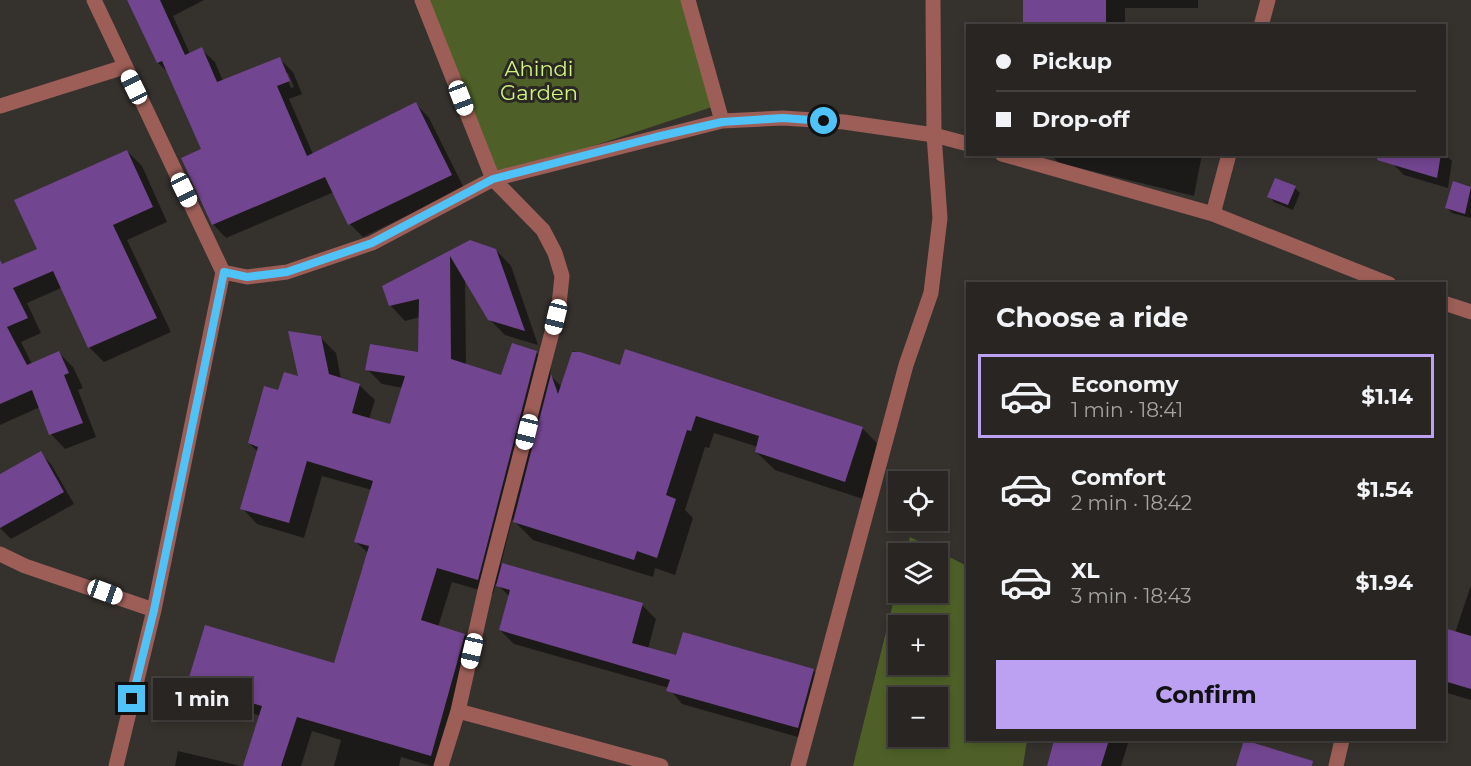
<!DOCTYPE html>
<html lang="en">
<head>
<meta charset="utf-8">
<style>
	:root { --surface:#282522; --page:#34312f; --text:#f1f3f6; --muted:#a5a5a5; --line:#444240; --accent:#bca0f2 }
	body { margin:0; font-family:Montserrat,sans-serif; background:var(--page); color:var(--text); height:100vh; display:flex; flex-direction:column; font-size:22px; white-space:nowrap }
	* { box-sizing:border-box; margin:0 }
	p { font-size:20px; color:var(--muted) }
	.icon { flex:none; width:33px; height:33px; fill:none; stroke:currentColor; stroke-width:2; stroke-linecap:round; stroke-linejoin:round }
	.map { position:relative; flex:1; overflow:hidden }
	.panel { position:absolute; left:966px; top:282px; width:480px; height:459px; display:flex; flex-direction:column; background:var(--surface); border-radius:0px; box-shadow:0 3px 9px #0003,0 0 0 2px var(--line) }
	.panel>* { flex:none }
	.hud { position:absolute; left:966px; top:24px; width:480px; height:132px; border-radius:0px; box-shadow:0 3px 9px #0003,0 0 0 2px var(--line); display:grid; align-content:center; height:132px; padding:0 30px; background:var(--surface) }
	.controls { position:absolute; left:888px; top:471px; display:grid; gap:12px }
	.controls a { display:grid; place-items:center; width:60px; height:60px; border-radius:0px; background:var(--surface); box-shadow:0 3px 9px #0003,0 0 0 2px var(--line); font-size:30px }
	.end { position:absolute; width:27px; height:27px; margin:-14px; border:8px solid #4fc3f7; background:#111; box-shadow:0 0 0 3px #111 }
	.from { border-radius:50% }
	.bubble { position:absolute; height:42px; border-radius:0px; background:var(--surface); box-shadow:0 3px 9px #0003,0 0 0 2px var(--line); font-size:20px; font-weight:700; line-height:42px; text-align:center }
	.car { position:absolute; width:18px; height:36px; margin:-18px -9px; border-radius:8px; box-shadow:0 0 4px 2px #0007; background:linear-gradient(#fff 24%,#345 0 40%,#fff 0 76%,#345 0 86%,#fff 0) }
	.hud b { display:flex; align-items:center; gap:21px; height:57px; font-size:22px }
	.hud b+b { border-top:2px solid var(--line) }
	.hud i { width:15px; height:15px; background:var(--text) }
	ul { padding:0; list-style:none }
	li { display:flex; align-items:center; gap:18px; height:84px; margin:0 12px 9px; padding:0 18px; border:3px solid transparent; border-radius:0px }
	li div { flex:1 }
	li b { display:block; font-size:22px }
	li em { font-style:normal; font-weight:700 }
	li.on { border-color:var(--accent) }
	li>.icon { width:54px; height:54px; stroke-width:1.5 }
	h2 { padding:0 30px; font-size:27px; line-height:72px }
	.primary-button { display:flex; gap:12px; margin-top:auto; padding:12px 30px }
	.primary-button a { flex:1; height:69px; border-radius:0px; background:var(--accent); color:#111; font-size:24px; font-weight:700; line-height:69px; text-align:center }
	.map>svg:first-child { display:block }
	.green { fill:#4e6028; fill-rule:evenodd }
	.shadow { fill:#0007; fill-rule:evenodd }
	.building { fill:#724590 }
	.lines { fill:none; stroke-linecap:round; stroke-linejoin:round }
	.street { stroke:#9c5e57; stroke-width:15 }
	.route { stroke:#4fc3f7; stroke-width:8 }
	.labels { text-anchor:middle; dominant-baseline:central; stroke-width:6; stroke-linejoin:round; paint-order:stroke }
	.park-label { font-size:21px; fill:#cef67d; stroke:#2b2724 }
</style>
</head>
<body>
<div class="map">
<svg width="1471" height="766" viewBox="0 0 1471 766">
	<rect width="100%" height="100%" fill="#35312d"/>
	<path class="green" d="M416 0H688L718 105 493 179Z
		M910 537 967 566 968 740H1027L1023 766H853L898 583V592H938V554L906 553ZM898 626H938V664H898ZM898 698H938V736H898Z"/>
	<path class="shadow" d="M127 0H204L173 16 190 54 201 49 215 62 223 81 280 59 293 72 302 94 289 99 313 154 416 104 429 118 464 188 363 237 350 224 334 192 226 238 213 224 202 150 169 73 158 63ZM285 73H288L294 87 291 88Z
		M1025 0H1198V8H1125V26H1025Z
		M127 151 142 166 167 222 127 240 171 332 104 362 89 347 61 288 27 303 41 333 21 342 32 364 58 352 73 367 83 388 78 390 96 437 65 449 51 434 40 407 0 425V267L39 250Z
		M1050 154H1202L1194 196 1059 163Z
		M1396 154H1444L1452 161 1448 188 1404 175 1393 164Z
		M1454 183 1471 188V218L1452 213 1446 207Z
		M1295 188 1300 193 1293 210 1274 202 1269 196Z
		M470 241 496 250 511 266 538 345 505 335 489 319 465 278 466 365 502 377 536 352 551 367 550 375 562 387 573 351 621 367 862 428 880 446 863 499 775 470 756 452 758 447 714 433 709 448 705 447 685 510 693 518 675 575 655 568 653 577 533 540 512 519 501 564 642 605 656 619 648 649 678 657 813 670 827 684 812 741 682 704 669 688 514 644 500 630 510 597 496 583 493 594 452 582 438 627 465 635 480 650 448 766H431L401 757 399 766H334L341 740 312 731 301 766H245L261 716 204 699 189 684 335 665 369 554 356 542 372 490 322 476 304 538 257 524 242 508 258 452 249 443 279 392 300 378 321 338 336 353 341 379 359 385 375 400 369 419 391 426 403 388 382 384 367 369 420 354V317L405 321 390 305 383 287Z
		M40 453 51 464 74 504 11 539 0 528V474Z
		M1471 585V700L1444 692V630L1455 633Z
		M1054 740H1129L1121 766H1047Z
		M178 751 241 766H175Z"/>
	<path class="building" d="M127 0H160L185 55 202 47 217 82 280 57 290 81 277 86 307 156 416 102 452 175 348 225 325 177 212 225 181 158 201 149 162 61 157 63Z
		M1023 0H1106V26H1023Z
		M127 150 153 207 113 225 157 318 88 348 53 271 13 288 28 318 7 327 27 365 59 351 69 373 64 375 83 423 49 435 32 390 0 404V260L2 264 37 249 14 200Z
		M1378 154H1441L1437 178 1377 160Z
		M1275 178 1296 186 1288 205 1267 197Z
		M1453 181 1471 187 1465 214 1445 208Z
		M470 240 496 249 525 331 488 320 450 256 451 359 501 375 512 343 537 351 478 580 437 568 421 620 465 634 431 756 297 717 281 766H243L262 706 187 684 205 625 334 663 369 546 354 542 373 481 307 461 289 523 240 509 258 447 248 443 264 386 278 390 284 372 298 376 288 331 321 336 329 374 360 384 352 413 390 424 405 376 365 370 370 344 418 352 419 299 389 306 382 286Z
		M625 349 863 427 845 482 755 452 759 436 696 416 691 431 687 430 666 495 676 499 657 558 637 551 634 560 513 522 551 374 558 394 572 352H580L620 365Z
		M41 451 64 492 0 528V474Z
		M502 563 643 603 632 643 676 655 683 632 814 669 798 728 666 691 670 680 499 630 510 590 496 586Z
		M1444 628 1471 636V689L1444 681Z
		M1054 740H1109L1101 766H1047Z
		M1244 740 1313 761 1312 766H1236Z"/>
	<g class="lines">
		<path class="street" d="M94 0 223 272 247 277 287 272 372 243 493 179 722 121 783 118 844 122 934 135 940 218 931 293 906 365 798 766
			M422 0 493 179 543 230 555 253 562 276 559 305 485 591 458 711 441 766
			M688 0 722 121
			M933 0 934 135 968 144
			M1261 26 1268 0
			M0 106 124 67
			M1002 154 1213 214 1389 284
			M1213 214 1229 154
			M1444 303 1471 312
			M0 554 25 566 154 610
			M458 711 661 766
			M116 766 154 610 223 272
			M1336 766 1342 740"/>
	</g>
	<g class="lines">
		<path class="route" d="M132 699 154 610 224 272 247 277 287 272 372 243 493 179 656 137 722 122 783 118 824 121"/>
	</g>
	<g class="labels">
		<g class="park-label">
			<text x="539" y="68">Ahindi<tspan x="539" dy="24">Garden</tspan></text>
		</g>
	</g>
</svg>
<div class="controls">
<a><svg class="icon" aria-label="locate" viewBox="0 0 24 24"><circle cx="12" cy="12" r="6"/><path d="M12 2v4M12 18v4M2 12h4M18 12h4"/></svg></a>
<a><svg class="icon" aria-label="layers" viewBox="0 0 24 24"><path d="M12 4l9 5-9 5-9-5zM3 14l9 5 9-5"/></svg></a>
<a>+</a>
<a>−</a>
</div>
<i class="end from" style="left:824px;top:121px"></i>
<i class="end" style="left:132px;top:699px"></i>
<div class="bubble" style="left:153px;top:678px;width:99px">1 min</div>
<i class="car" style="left:134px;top:87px;rotate:334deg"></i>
<i class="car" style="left:461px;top:98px;rotate:159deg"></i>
<i class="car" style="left:184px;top:190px;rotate:154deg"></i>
<i class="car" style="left:556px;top:317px;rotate:194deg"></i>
<i class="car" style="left:527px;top:432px;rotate:194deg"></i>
<i class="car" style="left:105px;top:592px;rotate:110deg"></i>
<i class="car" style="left:472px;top:651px;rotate:193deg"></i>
<div class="hud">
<b><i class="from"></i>Pickup</b>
<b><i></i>Drop-off</b>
</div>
<section class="panel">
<h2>Choose a ride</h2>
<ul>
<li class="on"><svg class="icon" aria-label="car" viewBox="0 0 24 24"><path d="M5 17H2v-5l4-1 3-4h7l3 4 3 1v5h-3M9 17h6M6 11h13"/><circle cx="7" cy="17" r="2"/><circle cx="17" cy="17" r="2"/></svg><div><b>Economy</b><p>1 min · 18:41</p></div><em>$1.14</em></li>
<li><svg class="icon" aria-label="car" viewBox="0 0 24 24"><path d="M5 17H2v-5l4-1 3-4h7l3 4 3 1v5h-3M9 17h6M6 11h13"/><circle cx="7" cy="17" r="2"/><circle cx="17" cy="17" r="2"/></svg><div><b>Comfort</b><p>2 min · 18:42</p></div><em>$1.54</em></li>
<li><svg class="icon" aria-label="car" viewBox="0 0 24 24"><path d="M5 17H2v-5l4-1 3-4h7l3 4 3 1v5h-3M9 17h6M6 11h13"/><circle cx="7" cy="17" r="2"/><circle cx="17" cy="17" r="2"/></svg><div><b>XL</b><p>3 min · 18:43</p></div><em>$1.94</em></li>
</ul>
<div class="primary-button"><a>Confirm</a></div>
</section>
</div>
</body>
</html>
